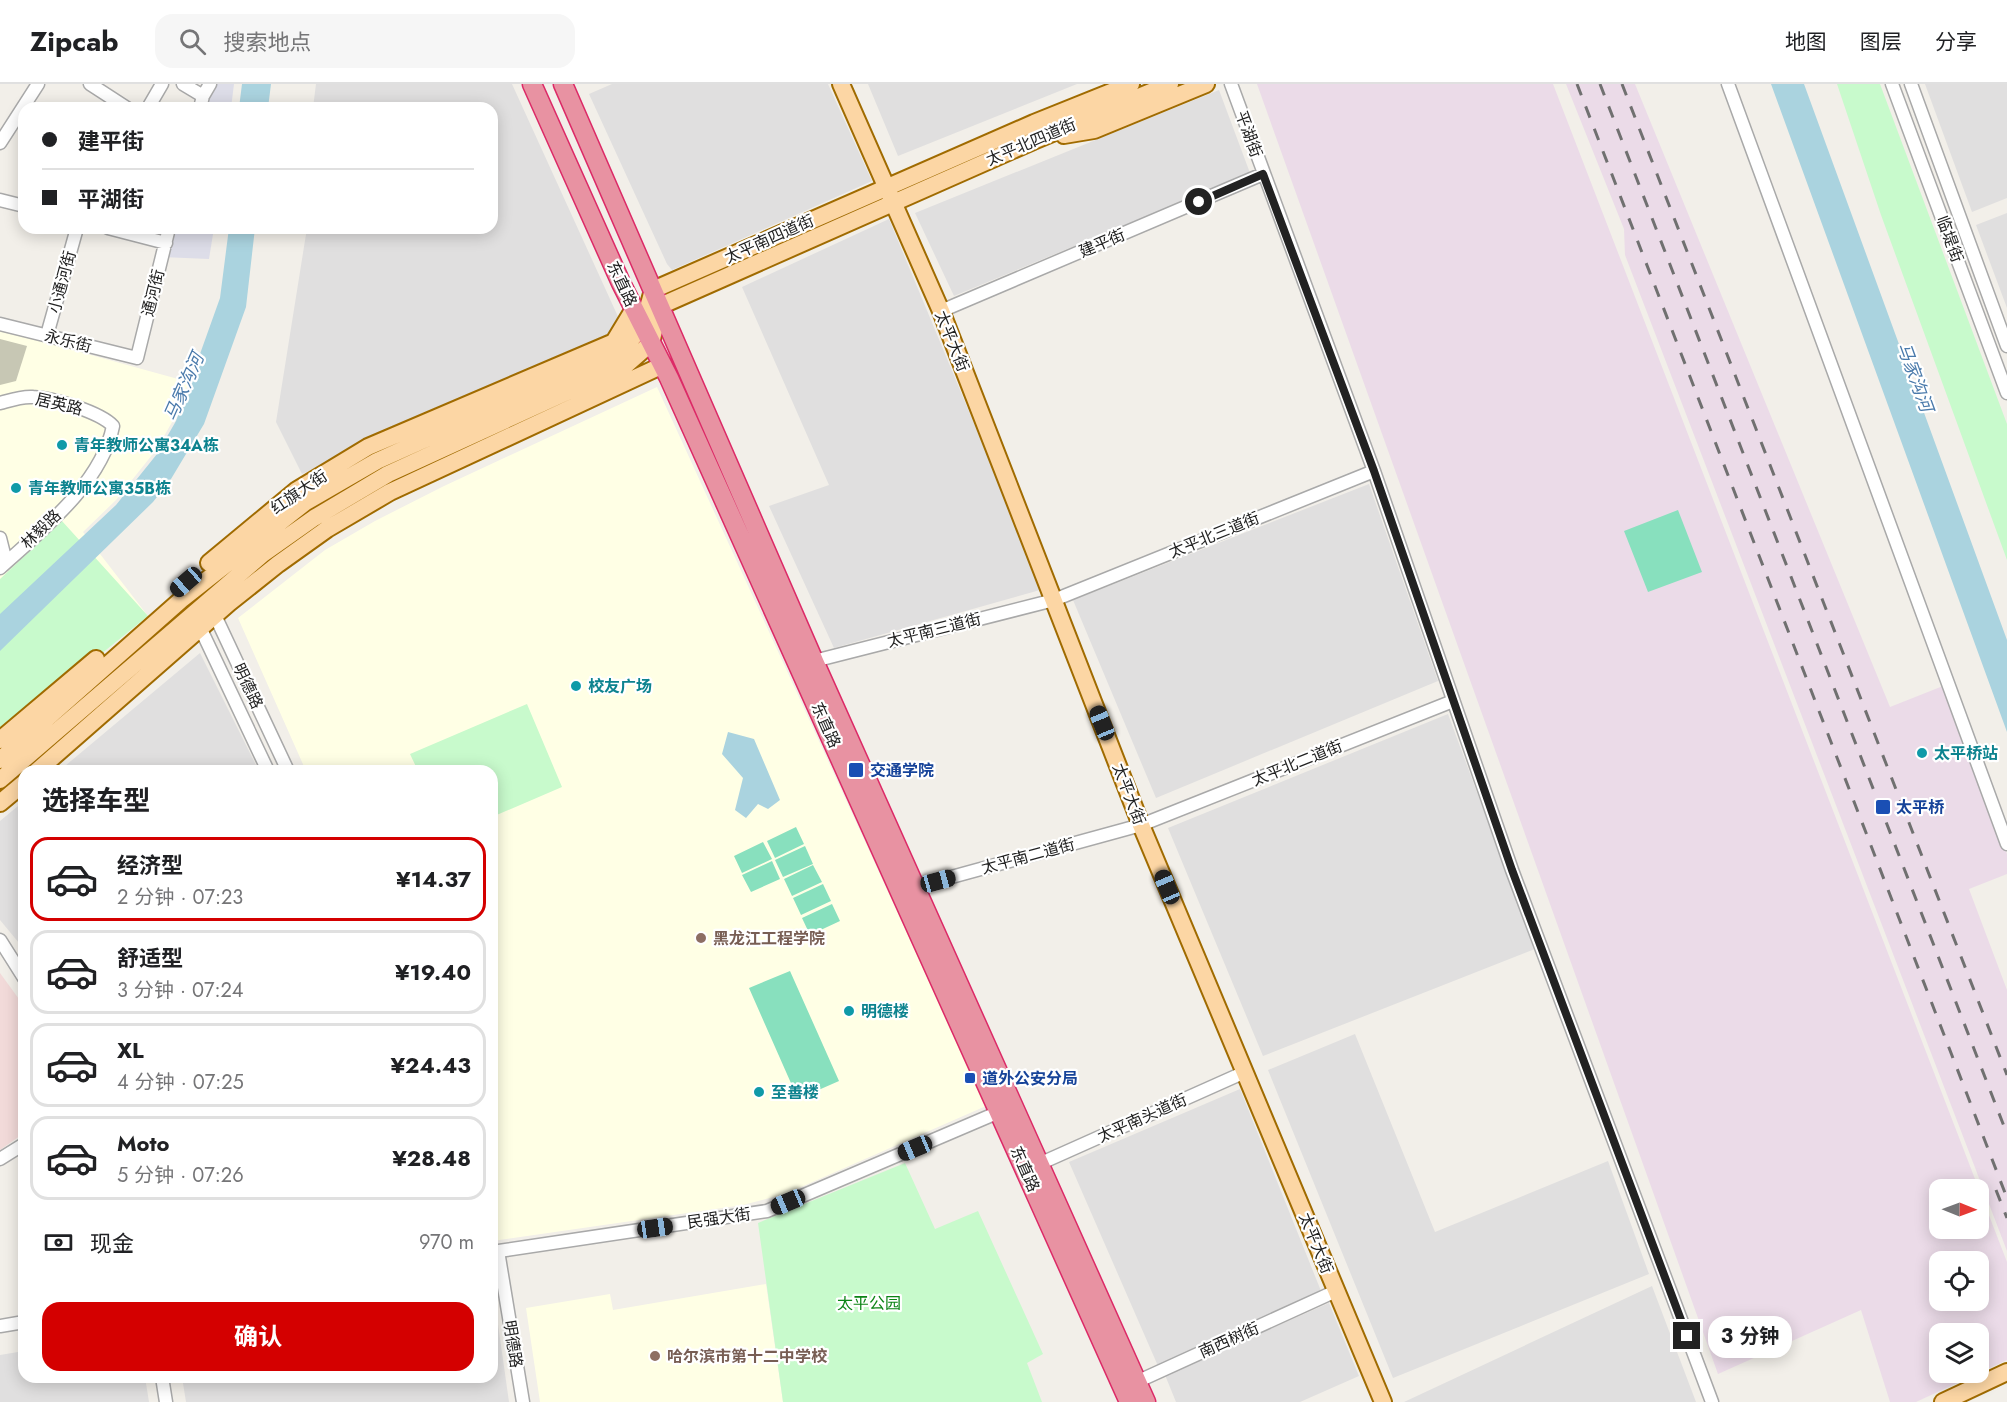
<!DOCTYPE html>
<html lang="zh">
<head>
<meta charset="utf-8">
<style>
	:root { --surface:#fff; --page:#f6f6f6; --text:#202124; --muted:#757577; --line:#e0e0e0; --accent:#d40000 }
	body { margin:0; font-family:Jost,"Noto Sans SC",sans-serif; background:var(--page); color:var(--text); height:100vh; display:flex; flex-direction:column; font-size:22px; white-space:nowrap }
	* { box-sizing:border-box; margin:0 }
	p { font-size:20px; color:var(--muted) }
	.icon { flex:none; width:33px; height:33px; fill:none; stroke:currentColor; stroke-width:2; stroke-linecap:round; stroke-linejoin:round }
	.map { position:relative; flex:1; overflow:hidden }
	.panel { position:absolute; left:18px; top:681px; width:480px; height:618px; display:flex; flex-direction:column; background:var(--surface); border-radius:18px; box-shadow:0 3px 15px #0003 }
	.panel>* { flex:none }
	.top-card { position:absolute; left:18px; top:18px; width:480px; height:132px; border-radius:18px; box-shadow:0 3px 15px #0003; display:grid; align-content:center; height:132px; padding:0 24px; background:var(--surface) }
	.needle { width:39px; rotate:91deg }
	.tools { position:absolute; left:1929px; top:1095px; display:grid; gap:12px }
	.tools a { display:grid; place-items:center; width:60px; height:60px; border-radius:12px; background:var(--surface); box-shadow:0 3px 15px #0003; font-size:30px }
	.end { position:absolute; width:27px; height:27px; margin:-14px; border:8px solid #222; background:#fff; box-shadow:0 0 0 3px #fff }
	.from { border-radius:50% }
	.bubble { position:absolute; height:42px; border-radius:18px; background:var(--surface); box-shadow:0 3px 15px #0003; font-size:20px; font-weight:700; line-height:42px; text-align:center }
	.car { position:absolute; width:18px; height:36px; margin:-18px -9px; border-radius:8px; box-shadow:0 0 4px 2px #0007; background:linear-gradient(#222 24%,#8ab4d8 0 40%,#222 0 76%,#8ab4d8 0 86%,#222 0) }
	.top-card b { display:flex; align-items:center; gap:21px; height:57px; font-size:22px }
	.top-card b+b { border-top:2px solid var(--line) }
	.top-card i { width:15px; height:15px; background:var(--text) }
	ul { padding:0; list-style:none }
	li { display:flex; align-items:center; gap:18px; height:84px; margin:0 12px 9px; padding:0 12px; border:3px solid var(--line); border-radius:18px }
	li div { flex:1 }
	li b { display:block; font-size:22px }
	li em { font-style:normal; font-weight:700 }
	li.active { border-color:var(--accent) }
	li>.icon { width:54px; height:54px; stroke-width:1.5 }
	h2 { padding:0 24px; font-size:27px; line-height:72px }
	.pay { display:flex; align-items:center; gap:15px; height:66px; padding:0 24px; font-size:22px }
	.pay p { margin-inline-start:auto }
	.cta { display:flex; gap:12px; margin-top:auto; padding:12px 24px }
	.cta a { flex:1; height:69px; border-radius:18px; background:var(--accent); color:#fff; font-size:24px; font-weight:700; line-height:69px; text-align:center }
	header { display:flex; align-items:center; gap:36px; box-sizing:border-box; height:84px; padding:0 30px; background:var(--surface); border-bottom:2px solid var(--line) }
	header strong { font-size:28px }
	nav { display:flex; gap:33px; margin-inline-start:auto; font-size:21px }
	.search { width:420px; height:54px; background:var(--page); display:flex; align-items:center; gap:15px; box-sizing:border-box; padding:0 21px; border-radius:18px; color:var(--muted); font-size:22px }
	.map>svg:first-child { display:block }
	.residential { fill:#e0dfdf }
	.commercial { fill:#f2dad9 }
	.industrial { fill:#ebdbe8; fill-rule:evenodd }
	.education { fill:#ffffe5 }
	.construction { fill:#c7c7b4 }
	.park { fill:#c8facc }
	.pitch { fill:#88e0be }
	.plaza { fill:#dddde8 }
	.water { fill:#aad3df }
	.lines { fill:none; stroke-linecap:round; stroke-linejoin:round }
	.minor-casing { stroke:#a9a9a9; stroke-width:15 }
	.major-casing { stroke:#a06b00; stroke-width:20 }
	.highway-casing { stroke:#dc2a67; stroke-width:21 }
	.minor { stroke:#fff; stroke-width:12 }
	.major { stroke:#fcd6a4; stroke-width:16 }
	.highway { stroke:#e892a2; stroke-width:18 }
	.rail { stroke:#707070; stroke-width:3; stroke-dasharray:12 12; stroke-linecap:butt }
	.route { stroke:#222; stroke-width:8 }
	.culture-dot { fill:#0f9aa8; stroke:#fff; stroke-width:2 }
	.transit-dot { fill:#1a4fb4; stroke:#fff; stroke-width:2 }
	.education-dot { fill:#8d6e63; stroke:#fff; stroke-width:2 }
	.labels { text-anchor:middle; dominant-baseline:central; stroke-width:4.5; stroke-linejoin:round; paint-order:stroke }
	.street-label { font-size:16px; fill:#222; stroke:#fff }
	.culture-label { font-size:16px; font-weight:bold; fill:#0d838f; stroke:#fff; text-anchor:start }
	.transit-label { font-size:16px; font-weight:bold; fill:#164399; stroke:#fff; text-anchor:start }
	.education-label { font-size:16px; font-weight:bold; fill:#785e54; stroke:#fff; text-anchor:start }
	.park-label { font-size:16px; fill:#0c8416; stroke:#fff }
	.water-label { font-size:18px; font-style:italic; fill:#4a7aab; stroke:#fff }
</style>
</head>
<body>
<header>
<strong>Zipcab</strong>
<div class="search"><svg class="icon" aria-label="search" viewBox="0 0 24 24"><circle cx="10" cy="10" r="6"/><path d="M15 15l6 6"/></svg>搜索地点</div>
<nav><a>地图</a><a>图层</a><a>分享</a></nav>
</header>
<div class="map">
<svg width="2007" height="1318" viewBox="0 0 2007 1318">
	<rect width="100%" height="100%" fill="#f2efe9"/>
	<path class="residential" d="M316 0H512L620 237 611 254 302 390 276 338 307 144H492V24H313Z
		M612 0H828L872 97 672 186 667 180 589 10Z
		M868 0H1077L898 72Z
		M1925 0H2007V114L1972 128Z
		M1219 6 1250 89 954 212 915 129Z
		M2007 129V224L1976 141Z
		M889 135 997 395 1040 506 834 564 769 422 829 401 742 203Z
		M1369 400 1438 597 1156 714 1073 516Z
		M200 569 259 687H59Z
		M1448 630 1535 865 1263 972 1168 744Z
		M24 717V865L0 836V737Z
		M1355 950 1435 1148 1608 1077 1649 1190 1393 1294 1268 986Z
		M1240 1005 1321 1207 1158 1282 1069 1078Z
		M492 1198 509 1318H186L182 1293H492Z
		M1652 1202 1696 1318H1404Z
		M1329 1219 1359 1292 1300 1318H1176L1165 1291Z
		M24 1267V1293H145L149 1318H0V1271Z"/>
	<path class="commercial" d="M0 889 24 922V1049L0 1066Z"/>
	<path class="industrial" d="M1257 0H1553L2007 1178V1276L1916 1318H1890L1861 1226 1718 1290ZM1940 1106H1978V1144H1940ZM1940 1178H1978V1216H1940ZM1940 1250H1978V1288H1940Z
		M1566 0H1635L1890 623 1943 602 2007 770V790L1969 805 2007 906V1167L1625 171 1624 145Z"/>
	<path class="education" d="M0 246 189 298 175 333 156 366 116 416 83 448 148 532 0 652Z
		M657 303 986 1022 785 1110 743 1121 492 1157V687H306L238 534 325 466 375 437 444 402Z
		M766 1200 783 1318H540L526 1224 610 1210 613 1226Z"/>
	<path class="construction" d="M0 255 27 262 16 297 0 301Z"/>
	<path class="park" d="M1837 0H1880L2007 340V476L1881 131Z
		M62 437 148 532 0 652V495Z
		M527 620 562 703 492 733V687H418L410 670Z
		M905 1079 935 1145 978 1127 1043 1270 1027 1279 1042 1318H783L758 1139Z"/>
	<path class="pitch" d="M1678 426 1702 488 1648 508 1624 447Z
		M796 743 804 760 775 774 767 757Z
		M763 758 772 775 742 789 734 772Z
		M805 762 813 780 783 793 775 776Z
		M772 777 780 795 751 808 742 791Z
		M813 781 822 798 792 812 784 795Z
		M823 800 831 817 801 831 793 814Z
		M832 820 840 837 810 851 802 834Z
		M790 887 839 997 798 1015 749 904Z"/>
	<path class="plaza" d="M210 0H234L231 24H200Z
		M169 144H214L209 175 162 173Z"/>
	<path class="water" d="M242 0H271L268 24H239Z
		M1771 0H1804L2007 556V648Z
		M229 144H255L246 223 204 340 171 395 153 418 0 567V530L116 421 157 370 176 337 220 214Z
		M728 648 754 655 780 716 768 725 758 720 746 734 735 726 743 694 722 670Z"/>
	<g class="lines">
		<g class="minor-casing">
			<path id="minor" d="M90 0 127 24
				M183 0 203 12
				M1231 0 1374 387 1512 786 1712 1318
				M1728 0 2007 760
				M1892 0 2007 309
				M1911 0 2007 262
				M148 24 162 0
				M200 24 203 12 210 0
				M0 59 38 0
				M0 116 24 122
				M108 144 166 159
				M941 227 1263 90
				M0 240 137 274 169 144
				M47 251 77 144
				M0 319C11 316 22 312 33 313 53 314 100 328 113 342 102 399 42 446 0 484
				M0 454 6 478
				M212 525 288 687
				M197 537 268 687
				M814 577 1054 516 1374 387
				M915 803 1141 741 1453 617
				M0 856 24 894
				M0 1075 24 1060
				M1039 1080 1245 988
				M498 1167 523 1318
				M492 1168 767 1127 999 1028
				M0 1242 24 1238
				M162 1293 166 1318
				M1132 1300 1336 1207"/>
		</g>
		<g class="major-casing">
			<path id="major" d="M841 0 941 227 1141 741 1383 1318
				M1064 51 1094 46 1206 0
				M209 479 297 406 368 363 614 258 634 225
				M0 656 96 575
				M0 676 181 516 306 418 377 377 620 268 643 242 653 206 1034 39 1131 0
				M37 687 229 519 278 480 327 445 390 408 663 281
				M0 696 263 470 314 434 388 390 626 281 651 259 660 222 1033 57 1170 0
				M0 719 24 699
				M1943 1318 2007 1288"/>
		</g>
		<g class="highway-casing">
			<path id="highway" d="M532 0 621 199 669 294 1129 1318
				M563 0 814 577 1146 1318"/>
		</g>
		<use href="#minor" class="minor"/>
		<use href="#major" class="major"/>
		<use href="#highway" class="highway"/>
		<path class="rail" d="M1577 0 2007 1114
			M1600 0 2007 1050
			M1622 0 2007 991
			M1996 1106 2007 1134"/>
	</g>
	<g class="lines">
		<path class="route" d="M1199 118 1263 90 1374 387 1512 786 1687 1252"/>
	</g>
	<g class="culture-dot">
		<circle cx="62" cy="361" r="6"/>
		<circle cx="16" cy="404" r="6"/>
		<circle cx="576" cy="602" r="6"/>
		<circle cx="1922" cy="669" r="6"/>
		<circle cx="849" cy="927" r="6"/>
		<circle cx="759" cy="1008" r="6"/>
	</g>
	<g class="transit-dot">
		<rect x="848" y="678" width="16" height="16" rx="3"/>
		<rect x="1875" y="715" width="16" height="16" rx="3"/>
		<rect x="964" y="988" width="12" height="12" rx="3"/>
	</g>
	<g class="education-dot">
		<circle cx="701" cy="854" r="6"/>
		<circle cx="655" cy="1272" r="6"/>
	</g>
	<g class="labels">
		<g class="street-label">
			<text transform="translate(1249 50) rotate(70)">平湖街</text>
			<text transform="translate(1031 58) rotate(-23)">太平北四道街</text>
			<text transform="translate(769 155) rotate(-24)">太平南四道街</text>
			<text transform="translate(1950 155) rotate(70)">临堤街</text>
			<text transform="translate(1102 159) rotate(-23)">建平街</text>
			<text transform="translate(62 198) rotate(-75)">小通河街</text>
			<text transform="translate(622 200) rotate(65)">东直路</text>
			<text transform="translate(153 209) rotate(-76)">通河街</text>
			<text transform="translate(68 257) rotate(14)">永乐街</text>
			<text transform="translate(952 257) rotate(68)">太平大街</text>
			<text transform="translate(59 320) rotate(13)">居英路</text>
			<text transform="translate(299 408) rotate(-34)">红旗大街</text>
			<text transform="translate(41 445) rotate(-44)">林毅路</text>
			<text transform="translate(1214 451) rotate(-22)">太平北三道街</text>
			<text transform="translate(934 546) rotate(-14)">太平南三道街</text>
			<text transform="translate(248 602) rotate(65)">明德路</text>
			<text transform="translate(826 641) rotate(66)">东直路</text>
			<text transform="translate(1297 679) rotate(-22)">太平北二道街</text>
			<text transform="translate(1129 710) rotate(69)">太平大街</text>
			<text transform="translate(1028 772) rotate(-15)">太平南二道街</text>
			<text transform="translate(1142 1034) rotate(-24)">太平南头道街</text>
			<text transform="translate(1025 1085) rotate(66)">东直路</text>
			<text transform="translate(719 1134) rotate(-8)">民强大街</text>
			<text transform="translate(1316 1159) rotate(68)">太平大街</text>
			<text transform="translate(1229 1256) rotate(-24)">南西树街</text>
			<text transform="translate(513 1260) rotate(81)">明德路</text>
		</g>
		<g class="culture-label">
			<text x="74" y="361">青年教师公寓34A栋</text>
			<text x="28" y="404">青年教师公寓35B栋</text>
			<text x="588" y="602">校友广场</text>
			<text x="1934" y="669">太平桥站</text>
			<text x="861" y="927">明德楼</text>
			<text x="771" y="1008">至善楼</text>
		</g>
		<g class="transit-label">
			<text x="870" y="686">交通学院</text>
			<text x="1896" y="723">太平桥</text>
			<text x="982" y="994">道外公安分局</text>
		</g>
		<g class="education-label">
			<text x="713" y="854">黑龙江工程学院</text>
			<text x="667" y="1272">哈尔滨市第十二中学校</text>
		</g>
		<g class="park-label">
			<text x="869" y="1219">太平公园</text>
		</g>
		<g class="water-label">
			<text transform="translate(1915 293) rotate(70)">马家沟河</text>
			<text transform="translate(184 303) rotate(-66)">马家沟河</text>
		</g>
	</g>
</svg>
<div class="tools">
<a><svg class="needle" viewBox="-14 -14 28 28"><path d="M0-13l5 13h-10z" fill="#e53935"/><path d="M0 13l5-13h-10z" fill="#757577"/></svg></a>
<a><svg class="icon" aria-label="locate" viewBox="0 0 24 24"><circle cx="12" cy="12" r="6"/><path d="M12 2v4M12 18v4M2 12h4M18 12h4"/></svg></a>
<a><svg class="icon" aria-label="layers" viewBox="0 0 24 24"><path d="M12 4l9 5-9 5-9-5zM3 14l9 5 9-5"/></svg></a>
</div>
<i class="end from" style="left:1199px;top:118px"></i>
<i class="end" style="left:1687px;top:1252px"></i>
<div class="bubble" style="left:1708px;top:1232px;width:84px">3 分钟</div>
<i class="car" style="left:186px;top:498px;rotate:229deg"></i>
<i class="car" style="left:1102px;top:639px;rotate:338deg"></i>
<i class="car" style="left:938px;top:797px;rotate:75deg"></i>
<i class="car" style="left:1167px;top:803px;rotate:337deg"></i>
<i class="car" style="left:915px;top:1064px;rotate:247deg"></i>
<i class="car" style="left:788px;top:1118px;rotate:247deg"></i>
<i class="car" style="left:655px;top:1144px;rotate:82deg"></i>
<div class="top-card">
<b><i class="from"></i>建平街</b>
<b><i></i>平湖街</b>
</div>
<section class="panel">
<h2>选择车型</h2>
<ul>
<li class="active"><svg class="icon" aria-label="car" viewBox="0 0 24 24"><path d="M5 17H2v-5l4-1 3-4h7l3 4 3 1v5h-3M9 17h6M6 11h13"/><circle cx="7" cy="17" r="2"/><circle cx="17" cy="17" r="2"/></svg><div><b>经济型</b><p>2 分钟 · 07:23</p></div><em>¥14.37</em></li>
<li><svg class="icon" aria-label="car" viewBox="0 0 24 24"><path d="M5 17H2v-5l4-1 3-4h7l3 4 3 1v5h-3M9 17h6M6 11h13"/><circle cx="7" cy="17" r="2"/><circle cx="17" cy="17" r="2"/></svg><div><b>舒适型</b><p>3 分钟 · 07:24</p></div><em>¥19.40</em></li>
<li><svg class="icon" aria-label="car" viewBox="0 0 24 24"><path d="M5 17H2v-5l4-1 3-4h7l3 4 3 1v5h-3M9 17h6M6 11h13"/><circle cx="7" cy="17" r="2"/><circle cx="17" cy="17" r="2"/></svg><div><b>XL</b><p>4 分钟 · 07:25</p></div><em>¥24.43</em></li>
<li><svg class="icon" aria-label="car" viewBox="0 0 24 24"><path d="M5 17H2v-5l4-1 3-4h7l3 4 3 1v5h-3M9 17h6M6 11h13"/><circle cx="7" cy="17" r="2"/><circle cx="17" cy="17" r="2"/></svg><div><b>Moto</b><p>5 分钟 · 07:26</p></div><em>¥28.48</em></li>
</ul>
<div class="pay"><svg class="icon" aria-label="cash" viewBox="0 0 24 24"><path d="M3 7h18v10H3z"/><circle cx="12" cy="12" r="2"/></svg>现金<p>970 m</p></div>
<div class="cta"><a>确认</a></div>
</section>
</div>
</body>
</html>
